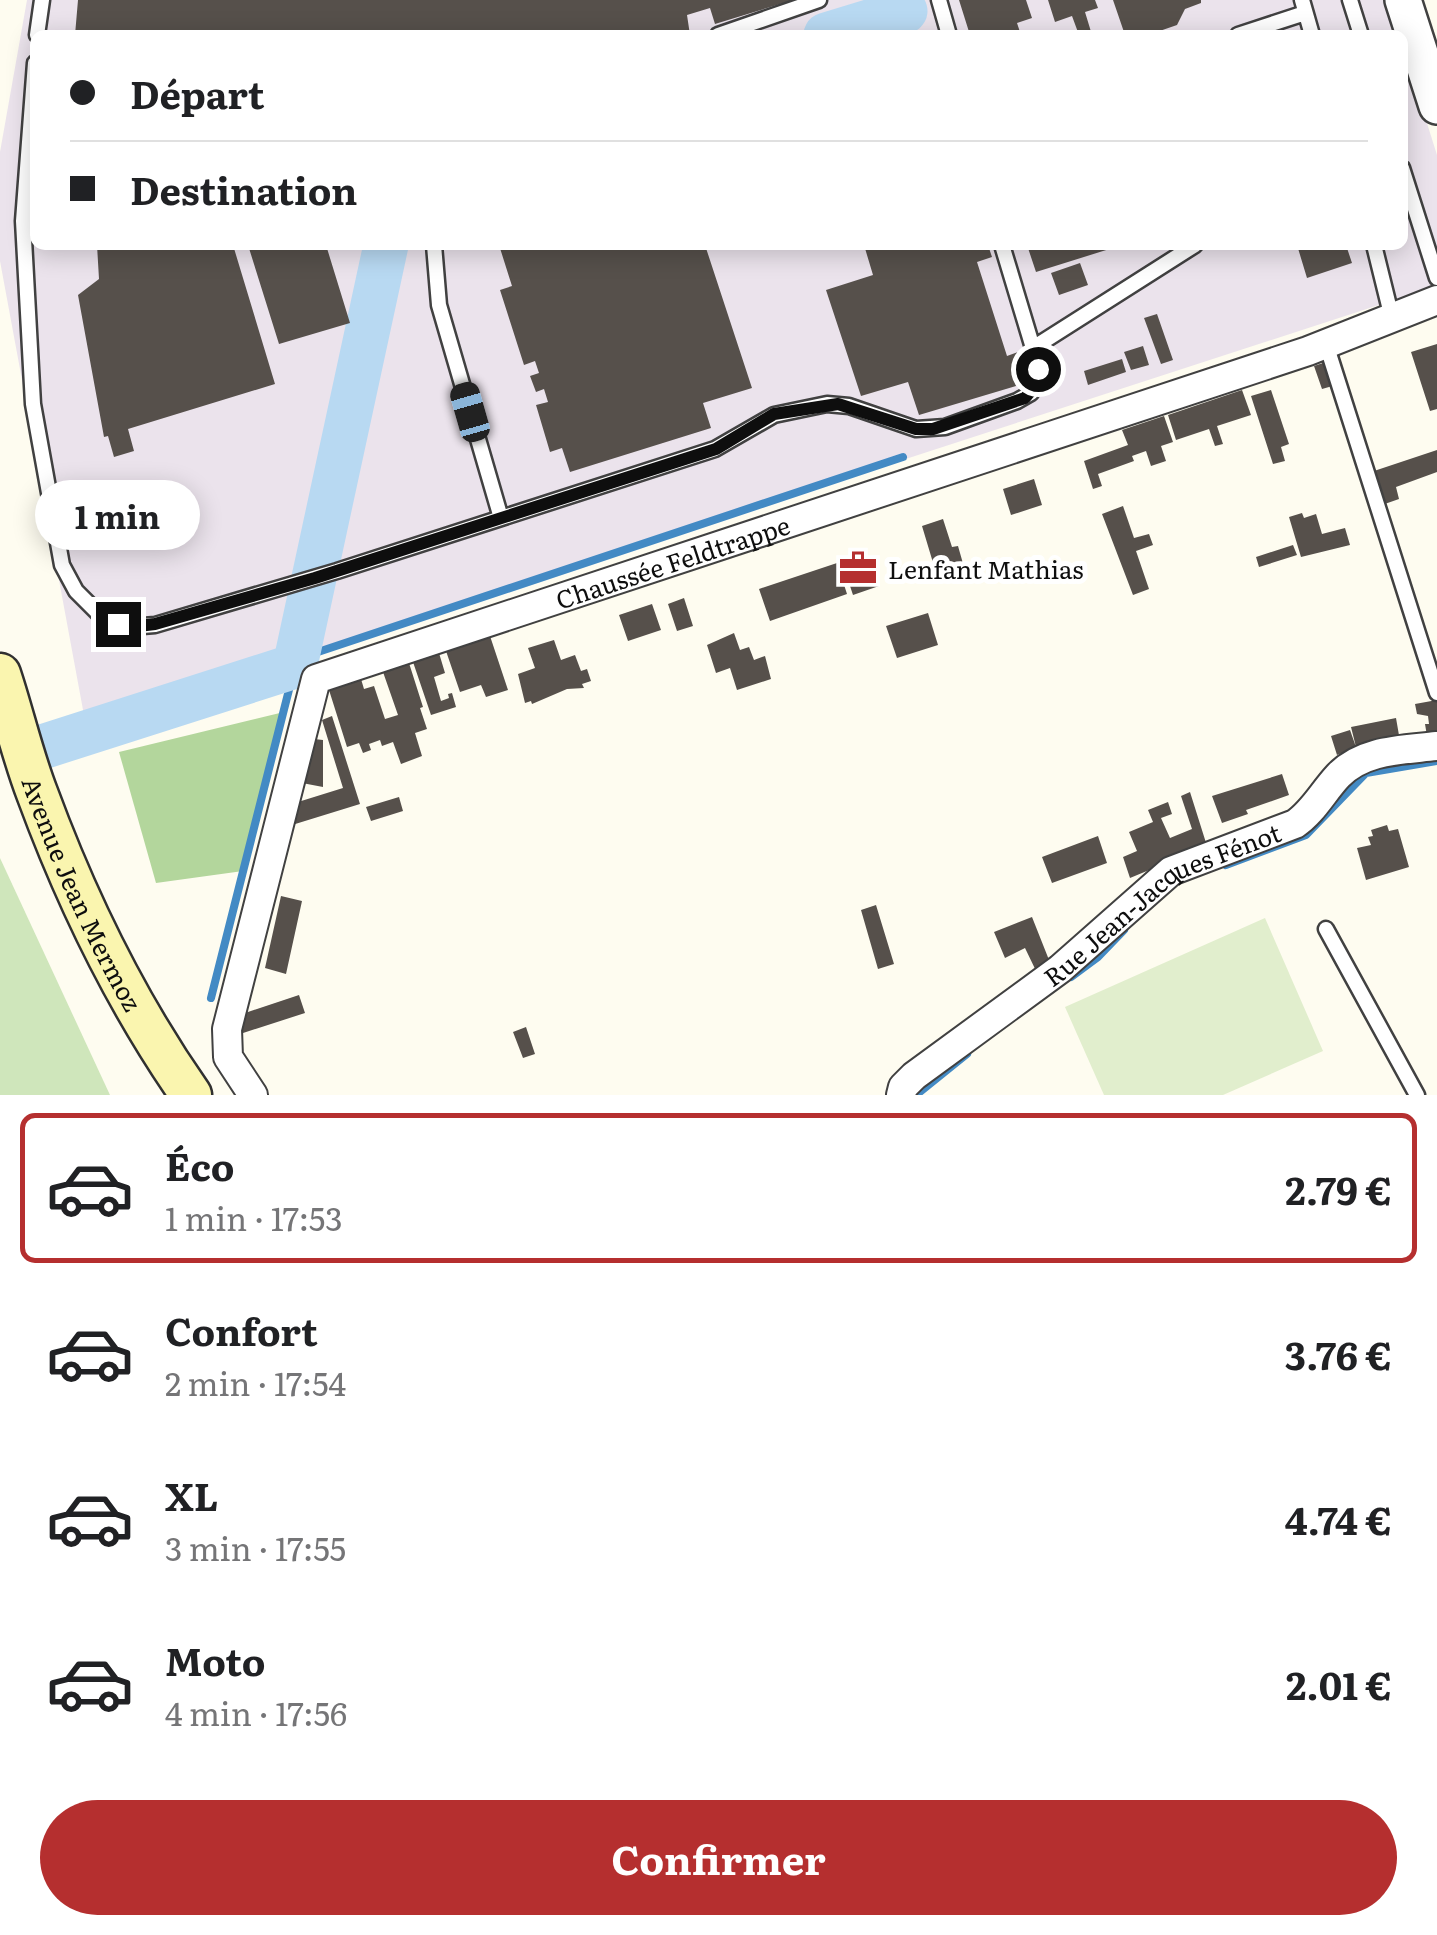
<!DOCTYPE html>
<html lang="fr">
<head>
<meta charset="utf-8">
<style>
	:root { --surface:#fff; --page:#f2f2f2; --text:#202124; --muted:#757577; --line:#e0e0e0; --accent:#b52f2f }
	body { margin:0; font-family:Literata,serif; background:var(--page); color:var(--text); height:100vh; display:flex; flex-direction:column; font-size:38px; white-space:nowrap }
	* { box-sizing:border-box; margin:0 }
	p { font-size:32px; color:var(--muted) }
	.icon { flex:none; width:55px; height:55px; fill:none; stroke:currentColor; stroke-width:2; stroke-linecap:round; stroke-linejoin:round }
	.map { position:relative; height:1095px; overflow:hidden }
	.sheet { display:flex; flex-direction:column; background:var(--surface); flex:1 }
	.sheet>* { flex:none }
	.hud { position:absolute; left:30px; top:30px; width:1378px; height:220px; border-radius:15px; box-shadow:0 5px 25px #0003; display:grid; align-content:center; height:220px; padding:0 40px; background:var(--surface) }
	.end { position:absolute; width:45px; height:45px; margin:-22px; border:12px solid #0e0e0e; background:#fff; box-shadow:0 0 0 5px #fff }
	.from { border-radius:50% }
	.bubble { position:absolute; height:70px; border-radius:35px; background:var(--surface); box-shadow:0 5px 25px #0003; font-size:32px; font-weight:700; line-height:70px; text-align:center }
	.car { position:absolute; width:30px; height:60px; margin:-30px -15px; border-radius:12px; box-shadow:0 0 8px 2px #0007; background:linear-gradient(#222 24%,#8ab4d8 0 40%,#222 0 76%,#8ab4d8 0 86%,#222 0) }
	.hud b { display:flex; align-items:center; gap:35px; height:95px; font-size:38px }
	.hud b+b { border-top:2px solid var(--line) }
	.hud i { width:25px; height:25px; background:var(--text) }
	ul { padding:18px 0 0; list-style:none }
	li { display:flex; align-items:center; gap:30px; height:150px; margin:0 20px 15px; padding:0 20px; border:5px solid transparent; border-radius:15px }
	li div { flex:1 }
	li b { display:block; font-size:38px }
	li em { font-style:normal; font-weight:700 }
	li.active { border-color:var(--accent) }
	li>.icon { width:90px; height:90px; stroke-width:1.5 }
	.action { display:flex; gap:20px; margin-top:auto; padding:20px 40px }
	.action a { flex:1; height:115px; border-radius:60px; background:var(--accent); color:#fff; font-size:40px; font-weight:700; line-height:115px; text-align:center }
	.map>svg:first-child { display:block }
	.industrial { fill:#ebe3ec }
	.green { fill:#cfe6bb }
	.forest { fill:#b3d69c }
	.pitch { fill:#e1eecd }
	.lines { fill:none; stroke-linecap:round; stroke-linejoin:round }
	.stream { stroke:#438ac4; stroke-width:8 }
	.river { stroke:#b8d9f2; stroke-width:45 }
	.building { fill:#56504b }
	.service-casing { stroke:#414141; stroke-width:19 }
	.minor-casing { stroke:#414141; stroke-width:32 }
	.tertiary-casing { stroke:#414141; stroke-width:40 }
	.secondary-casing { stroke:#303030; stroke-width:45 }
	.service { stroke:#fff; stroke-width:14 }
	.minor { stroke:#fff; stroke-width:28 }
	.tertiary { stroke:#fff; stroke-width:35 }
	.secondary { stroke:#faf5af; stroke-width:40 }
	.route { stroke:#0e0e0e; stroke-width:12 }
	.labels { text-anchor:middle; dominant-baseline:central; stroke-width:10; stroke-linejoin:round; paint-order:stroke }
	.street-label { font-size:25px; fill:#0e0e0e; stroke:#fff }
	.poi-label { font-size:25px; fill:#0e0e0e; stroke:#fff; text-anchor:start }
</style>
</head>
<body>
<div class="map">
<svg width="1437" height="1095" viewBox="0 0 1437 1095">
	<rect width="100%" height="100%" fill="#fefcf0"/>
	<path class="industrial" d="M27 0H1388L1399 35H35V245H1402L1403 47 1437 155V286L86 726 0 261V152Z"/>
	<path class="green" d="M0 858 110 1095H0Z"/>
	<path class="forest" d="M284 712 243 871 156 883 119 752Z"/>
	<path class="pitch" d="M1265 918 1323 1051 1223 1095H1104L1065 1007Z"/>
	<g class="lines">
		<path class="stream" d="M1226 865 1306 835 1366 773 1437 761
			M1071 977 1098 957 1124 930
			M211 998 295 666 318 652 903 457
			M916 1095 967 1054"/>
		<path class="river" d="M826 35 905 11
			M36 749 295 666 386 245"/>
	</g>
	<path class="building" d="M78 0H790V1L715 24 710 8 687 15 690 35H75Z
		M959 0H1026L1032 18 1017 23 1021 35H970Z
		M1048 0H1095L1098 8 1085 12 1092 35H1079L1072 16 1055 22Z
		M1113 0H1201V3L1185 9 1177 25 1148 35H1125Z
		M97 245H233L275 384 128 429 134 451 114 457 108 436 104 437 78 295 99 279Z
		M248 245H326L350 323 279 344Z
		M499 245H705L752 388 703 403 711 428 570 472 562 448 550 452 536 405 548 402 544 389 536 392 530 376 539 373 535 361 524 365 500 290 512 286Z
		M864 245H988L992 257 977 262 1007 356 1018 352 1023 365 1011 369 1016 386 919 415 908 382 861 396 826 290 873 275Z
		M1027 245H1119V246L1036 272Z
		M1297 245H1346L1352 263 1307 278Z
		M1080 263 1088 285 1059 295 1051 273Z
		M1157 314 1173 360 1161 364 1144 318Z
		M1437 344V409L1430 411 1411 352Z
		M1143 346 1149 365 1131 370 1124 352Z
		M1122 359 1126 372 1088 385 1084 371Z
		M1329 361 1336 385 1322 389 1314 366Z
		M1242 390 1251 415 1217 426 1223 444 1215 446 1209 429 1176 440 1168 415Z
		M1271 390 1289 444 1281 447 1285 461 1273 464 1251 396Z
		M1164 416 1173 442 1161 446 1166 461 1151 466 1146 451 1132 456 1134 461 1098 474 1102 486 1093 489 1084 461 1128 445 1122 430Z
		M1437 450V472L1396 487 1399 499 1379 506 1368 473Z
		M1034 479 1042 505 1011 515 1003 489Z
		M1123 506 1134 538 1149 534 1153 545 1136 551 1149 589 1133 595 1102 514Z
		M1302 513 1304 518 1316 514 1322 534 1345 528 1350 545 1301 557 1289 517Z
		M943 519 952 547 958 546 964 567 937 576 922 526Z
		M1293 545 1297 555 1259 567 1256 557Z
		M869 556 879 586 853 595 843 565Z
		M837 563 847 594 770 621 759 589Z
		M684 598 693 626 677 631 668 604Z
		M652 604 661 630 628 641 619 615Z
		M928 613 938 645 897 658 886 626Z
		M734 633 740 650 749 647 754 660 765 656 771 679 737 690 730 668 716 673 707 645Z
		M490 636 508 690 486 697 481 685 460 692 446 651Z
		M554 640 561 660 575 655 581 671 587 669 591 681 582 684 584 688 567 689 532 704 531 701 525 703 518 674 535 668 528 648Z
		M439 653 445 673 434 677 441 701 449 698 448 694 452 693 456 707 431 715 413 662Z
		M409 663 423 707 420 708 427 729 415 733 422 756 401 764 393 742 382 746 380 740 369 744 371 750 363 753 359 743 347 747 329 690 361 679 364 689 374 686 385 719 398 715 383 672Z
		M1437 700V735L1427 736 1425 724H1429L1428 716 1417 714 1415 704Z
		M332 716 360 804 292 825 298 802 343 788 322 720Z
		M1396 718 1400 741 1356 747 1351 727Z
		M1350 730 1356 747 1337 755 1331 736Z
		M314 739 323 740V787L302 783Z
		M1282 774 1289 795 1246 810 1248 814 1222 823 1212 796Z
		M1190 792 1207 846 1130 878 1123 857 1137 851 1129 832 1153 822 1148 810 1168 802 1172 814 1161 818 1170 838 1192 829 1181 796Z
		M399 797 403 811 371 821 366 807Z
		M1387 825 1389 831 1398 829 1409 867 1366 880 1357 848 1371 845 1368 837 1373 836 1371 830Z
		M1098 836 1107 863 1052 883 1042 857Z
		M281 896 302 901 286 974 265 968Z
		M876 905 894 964 878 969 861 910Z
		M1032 917 1051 965 1038 975 1025 948 1005 958 994 932Z
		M299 995 305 1013 240 1034 245 1013Z
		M526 1027 535 1054 523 1058 513 1032Z"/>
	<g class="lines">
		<g class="service-casing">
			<path id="service" d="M939 0 949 35
				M1302 0 1312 35
				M1350 0 1361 35
				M37 35 42 0
				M718 35 819 0
				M1238 35 1305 13
				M35 63 23 221 33 404 62 565 76 591 103 618 130 627 155 625 337 571 715 449 774 415 827 404 849 406 916 429 945 427 1017 401 1031 393 1038 378 1033 348 1195 245
				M1402 168 1437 278
				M434 245 439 305 501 518
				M1002 245 1033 348
				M1374 245 1392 318
				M1326 344 1437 693
				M1326 929 1417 1095"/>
		</g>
		<g class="minor-casing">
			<g id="minor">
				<path id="s1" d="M253 1095 228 1057 227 1029 316 679 1308 351 1437 300"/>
				<path id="s2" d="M901 1095 903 1087 914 1076 1060 969 1171 871 1295 824C1313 812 1323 792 1338 776 1363 749 1404 750 1437 746"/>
			</g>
		</g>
		<g class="tertiary-casing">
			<path id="tertiary" d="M1403 0 1437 106"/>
		</g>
		<g class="secondary-casing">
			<g id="secondary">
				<path id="s3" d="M0 674C13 713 22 754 37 793 76 899 126 1002 191 1095"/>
			</g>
		</g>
		<use href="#service" class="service"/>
		<use href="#minor" class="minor"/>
		<use href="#tertiary" class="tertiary"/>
		<use href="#secondary" class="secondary"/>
	</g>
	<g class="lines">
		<path class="route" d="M118 624 130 627 155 624 315 578 716 449 774 414 838 404 916 429H933L1025 398 1035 386 1038 369"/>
	</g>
	<defs>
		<g id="office-bare" transform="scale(3)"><path d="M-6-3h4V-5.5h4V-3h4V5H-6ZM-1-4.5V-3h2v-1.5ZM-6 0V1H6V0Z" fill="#b52f2f" stroke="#fff" stroke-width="2.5" paint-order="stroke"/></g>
	</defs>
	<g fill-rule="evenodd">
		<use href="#office-bare" x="858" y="568"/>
	</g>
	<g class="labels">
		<g class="street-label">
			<text stroke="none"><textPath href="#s1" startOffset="810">Chaussée Feldtrappe</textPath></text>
			<text stroke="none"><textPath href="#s3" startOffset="235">Avenue Jean Mermoz</textPath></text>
			<text stroke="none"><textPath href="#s2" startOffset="328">Rue Jean-Jacques Fénot</textPath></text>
		</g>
		<g class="poi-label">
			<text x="888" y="568">Lenfant Mathias</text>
		</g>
	</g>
</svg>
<i class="end from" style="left:1038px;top:369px"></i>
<i class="end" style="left:118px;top:624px"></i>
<div class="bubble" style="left:35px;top:480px;width:165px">1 min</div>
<i class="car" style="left:470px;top:412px;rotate:344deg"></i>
<div class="hud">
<b><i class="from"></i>Départ</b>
<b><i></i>Destination</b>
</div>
</div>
<section class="sheet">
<ul>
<li class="active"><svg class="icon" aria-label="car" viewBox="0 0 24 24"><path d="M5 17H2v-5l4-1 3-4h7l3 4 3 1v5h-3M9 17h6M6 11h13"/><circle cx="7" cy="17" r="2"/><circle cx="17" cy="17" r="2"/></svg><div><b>Éco</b><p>1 min · 17:53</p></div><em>2.79 €</em></li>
<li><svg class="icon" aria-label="car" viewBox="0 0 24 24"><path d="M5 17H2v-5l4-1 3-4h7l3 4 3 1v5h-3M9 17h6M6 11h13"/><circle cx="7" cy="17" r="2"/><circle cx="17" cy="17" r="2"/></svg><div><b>Confort</b><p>2 min · 17:54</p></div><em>3.76 €</em></li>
<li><svg class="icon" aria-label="car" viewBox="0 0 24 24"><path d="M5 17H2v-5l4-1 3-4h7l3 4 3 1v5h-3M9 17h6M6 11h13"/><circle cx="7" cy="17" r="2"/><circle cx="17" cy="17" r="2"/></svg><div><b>XL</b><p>3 min · 17:55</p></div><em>4.74 €</em></li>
<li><svg class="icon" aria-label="car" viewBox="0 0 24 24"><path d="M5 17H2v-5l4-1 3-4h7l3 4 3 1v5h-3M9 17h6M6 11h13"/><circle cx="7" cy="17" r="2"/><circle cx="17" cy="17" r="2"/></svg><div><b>Moto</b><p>4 min · 17:56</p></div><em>2.01 €</em></li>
</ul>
<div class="action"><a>Confirmer</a></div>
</section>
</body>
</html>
